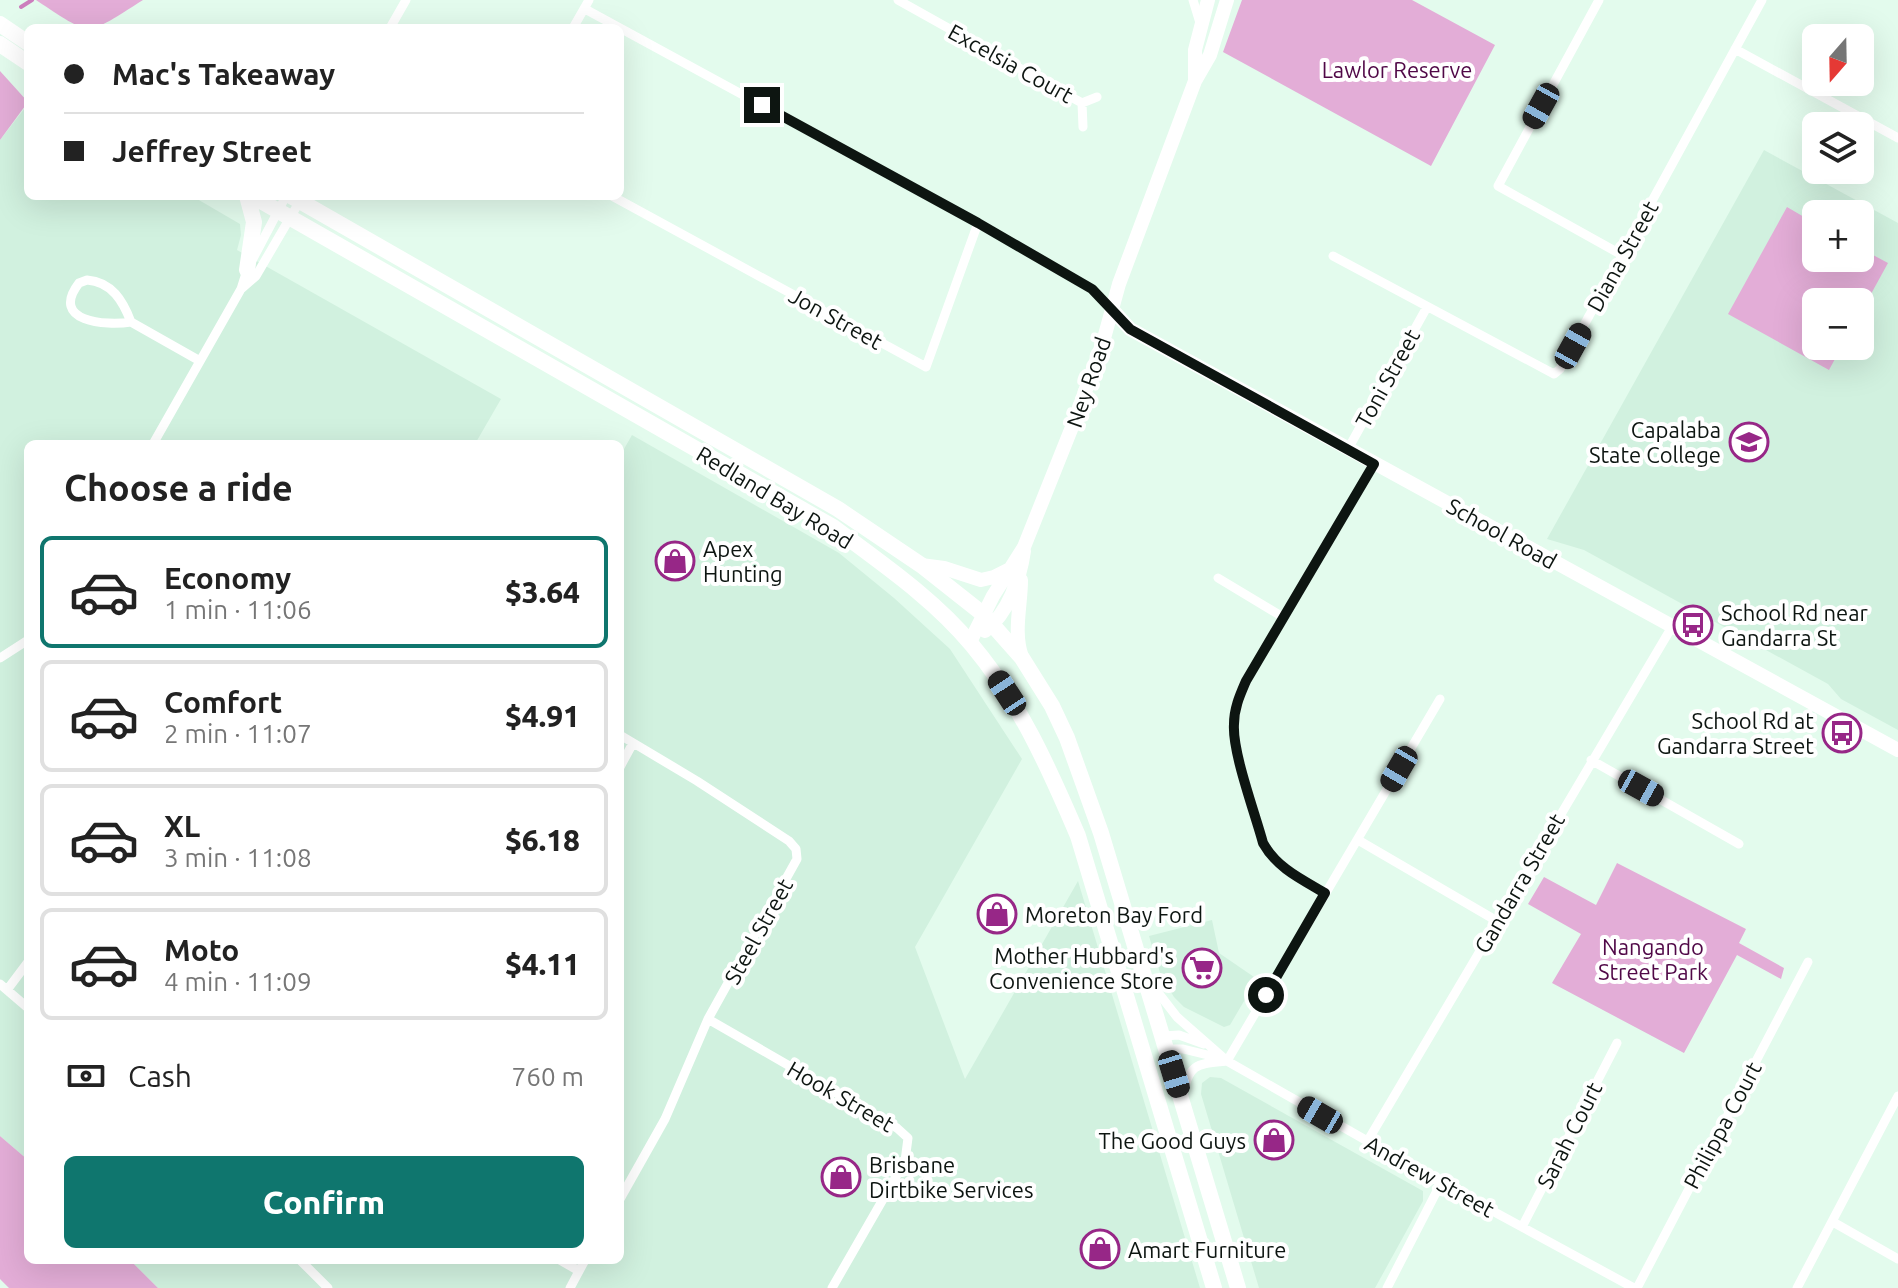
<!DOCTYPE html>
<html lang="en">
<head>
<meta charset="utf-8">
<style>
	:root { --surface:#fff; --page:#f2f2f2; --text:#222; --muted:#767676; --line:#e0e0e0; --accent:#0f766e }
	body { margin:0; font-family:Ubuntu,sans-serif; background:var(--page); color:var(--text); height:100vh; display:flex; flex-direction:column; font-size:30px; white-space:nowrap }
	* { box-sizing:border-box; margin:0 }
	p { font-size:26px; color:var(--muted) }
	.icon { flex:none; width:44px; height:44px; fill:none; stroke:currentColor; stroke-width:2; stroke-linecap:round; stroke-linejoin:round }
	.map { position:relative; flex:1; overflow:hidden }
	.side { position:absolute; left:24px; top:440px; width:600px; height:824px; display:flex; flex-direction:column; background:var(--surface); border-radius:12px; box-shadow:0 8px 32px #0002 }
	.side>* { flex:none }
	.top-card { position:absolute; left:24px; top:24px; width:600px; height:176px; border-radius:12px; box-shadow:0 8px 32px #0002; display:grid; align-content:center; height:176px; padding:0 40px; background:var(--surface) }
	.needle { width:52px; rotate:200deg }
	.fabs { position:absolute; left:1802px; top:24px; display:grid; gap:16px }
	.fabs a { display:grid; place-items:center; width:72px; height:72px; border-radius:12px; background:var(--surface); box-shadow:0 8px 32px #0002; font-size:40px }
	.end { position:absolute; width:36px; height:36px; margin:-18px; border:10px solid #0d1511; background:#fff; box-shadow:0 0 0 4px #fff }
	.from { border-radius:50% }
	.car { position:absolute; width:24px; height:48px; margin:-24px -12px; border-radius:10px; box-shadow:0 0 6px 2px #0007; background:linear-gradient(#222 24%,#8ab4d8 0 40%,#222 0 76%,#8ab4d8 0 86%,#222 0) }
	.top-card b { display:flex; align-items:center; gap:28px; height:76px; font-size:30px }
	.top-card b+b { border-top:2px solid var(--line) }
	.top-card i { width:20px; height:20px; background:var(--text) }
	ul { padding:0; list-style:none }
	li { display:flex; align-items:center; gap:24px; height:112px; margin:0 16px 12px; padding:0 24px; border:4px solid var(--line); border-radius:12px }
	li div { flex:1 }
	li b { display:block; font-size:30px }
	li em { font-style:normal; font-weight:800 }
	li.active { border-color:var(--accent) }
	li>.icon { width:72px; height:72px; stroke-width:1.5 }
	h2 { padding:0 40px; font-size:36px; line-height:96px }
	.pay { display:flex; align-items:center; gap:20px; height:88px; padding:0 40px; font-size:30px }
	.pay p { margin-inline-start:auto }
	.cta { display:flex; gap:16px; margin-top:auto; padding:16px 40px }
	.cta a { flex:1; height:92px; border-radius:12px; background:var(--accent); color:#fff; font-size:32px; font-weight:800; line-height:92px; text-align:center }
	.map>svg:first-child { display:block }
	.built { fill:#d1f1df; fill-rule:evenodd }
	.green { fill:#e3add7 }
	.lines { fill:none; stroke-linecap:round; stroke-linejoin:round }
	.stream { stroke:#cc7ebd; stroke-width:4 }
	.street { stroke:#fff; stroke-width:9 }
	.secondary { stroke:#fff; stroke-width:14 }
	.primary { stroke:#fff; stroke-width:16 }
	.route { stroke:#0d1511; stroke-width:10 }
	.labels { text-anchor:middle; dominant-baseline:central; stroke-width:8; stroke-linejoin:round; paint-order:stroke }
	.street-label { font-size:22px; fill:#0d1511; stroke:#fff }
	.park-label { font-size:22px; fill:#500847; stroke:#fff }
	.poi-label { font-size:22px; fill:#0d1511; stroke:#fff; text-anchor:start }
</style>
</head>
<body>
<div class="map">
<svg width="1898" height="1288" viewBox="0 0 1898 1288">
	<rect width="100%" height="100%" fill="#e3fbed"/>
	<path class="built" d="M28 104V196H192L240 224 241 235 237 250 501 399 475 444H28V1160L0 1136V140Z
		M1764 150 1898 223V730L1841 699 1828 684 1584 550 1547 539ZM1816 214H1860V258H1816ZM1816 302H1860V346H1816Z
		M632 435 839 553 894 598 950 649 1022 759 915 947 965 1079 1078 881 1200 1288H158L130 1260H620V456Z
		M1212 920 1219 953 1257 979 1230 1025 1224 1027 1184 1007 1174 997 1161 976 1149 936Z
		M1210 1077 1221 1078 1423 1191V1201L1375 1288H1259L1201 1094 1202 1083Z"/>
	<path class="green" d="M36 0H143C86 36 93 38 36 0Z
		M1242 0H1412L1495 45 1431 166 1223 52Z
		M0 71 28 102 0 140Z
		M1787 207 1816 224V258H1860V248L1888 263 1860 314V302H1816V346H1842L1829 370 1728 314Z
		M1617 863 1746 929 1739 943 1784 968 1781 979 1737 955 1684 1053 1552 983 1581 934 1528 904 1544 877 1596 905Z
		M0 1136 28 1160V1260H130L158 1288H9L0 1279Z"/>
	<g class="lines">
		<path class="stream" d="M21 7 32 0"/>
		<path class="street" d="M898 0 1082 103 1097 97
			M1193 0 1200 23
			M1599 0 1498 186 1622 255
			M585 9 978 223 1092 289 1111 308
			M390 28 406 0
			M573 28 589 0
			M1735 49 1898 138
			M1082 103 1083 127
			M612 196 926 367 978 223
			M1333 256 1554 374 1560 369 1762 0
			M87 280C112 282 123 301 131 322 106 326 49 322 79 283Z
			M241 289 256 276 301 199
			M131 322 200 361
			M153 444 241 289 247 270 286 196
			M1348 449 1427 307
			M1218 578 1283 617
			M0 658 28 640
			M620 735 697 781 789 841 796 849 797 859 708 1019 665 1119 620 1199
			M1591 760 1739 844
			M620 767 633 743
			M1358 840 1497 921
			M1325 893C1300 879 1277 868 1263 843 1255 813 1232 752 1234 724 1234 708 1240 695 1246 681L1374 464
			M0 984 28 1008
			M1153 986 1177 1017 1227 1061 1441 1183 1634 1288
			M7 990 28 962
			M708 1019 897 1128 908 1138 905 1161 832 1288
			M1162 1036 1179 1035 1204 1044
			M1166 1049H1183L1220 1058
			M1227 1061 1440 699
			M1183 1095C1189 1063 1197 1064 1227 1061
			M1367 1142 1673 625
			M1833 1222 1898 1259
			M1522 1227 1617 1043
			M300 1260 328 1288
			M560 1260 579 1271
			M570 1288 585 1260
			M1387 1288 1441 1183
			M1637 1288 1808 962
			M1797 1288 1898 1096"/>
		<path class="secondary" d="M1195 80V50L1208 0
			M1111 308 1130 329 1898 750
			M921 565 944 568 981 580 994 577 1008 570
			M1021 580C1021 606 1013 632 1022 657
			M985 631C1008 613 1020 579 1024 551
			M970 642 993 596 1024 547 1074 422 1103 342 1119 284 1195 81 1210 55 1227 0"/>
		<path class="primary" d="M0 24 28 43
			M0 44 28 63
			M247 196 254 222 247 270
			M252 196 833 527C881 563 933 598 972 645 1019 701 1049 768 1078 836L1214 1288
			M291 196 838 509 921 565 983 614 1022 658 1052 706 1067 738 1101 833 1238 1288"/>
	</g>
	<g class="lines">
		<path class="route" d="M762 105 978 223 1092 289 1130 329 1374 464 1246 681C1240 695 1234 708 1234 724 1232 752 1255 813 1263 843 1277 868 1301 879 1325 893L1266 995"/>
	</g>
	<defs>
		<g id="school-ring" transform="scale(2)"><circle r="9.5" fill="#fff" stroke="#972787" stroke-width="1.5"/><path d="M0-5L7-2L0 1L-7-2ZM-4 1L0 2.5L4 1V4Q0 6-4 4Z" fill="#972787"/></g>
		<g id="shop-ring" transform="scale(2)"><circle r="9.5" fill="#fff" stroke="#972787" stroke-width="1.5"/><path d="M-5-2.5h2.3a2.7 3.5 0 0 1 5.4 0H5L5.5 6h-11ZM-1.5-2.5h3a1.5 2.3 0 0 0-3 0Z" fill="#972787"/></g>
		<g id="bus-ring" transform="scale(2)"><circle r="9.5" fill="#fff" stroke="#972787" stroke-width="1.5"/><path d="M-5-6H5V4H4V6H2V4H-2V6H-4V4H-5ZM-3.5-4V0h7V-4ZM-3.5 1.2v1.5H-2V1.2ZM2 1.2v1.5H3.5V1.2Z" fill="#972787"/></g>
		<g id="supermarket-ring" transform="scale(2)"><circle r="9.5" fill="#fff" stroke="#972787" stroke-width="1.5"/><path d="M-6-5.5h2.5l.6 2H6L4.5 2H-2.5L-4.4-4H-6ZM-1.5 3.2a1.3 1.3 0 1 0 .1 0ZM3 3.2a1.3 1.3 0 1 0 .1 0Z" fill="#972787"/></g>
	</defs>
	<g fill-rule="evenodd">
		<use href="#school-ring" x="1749" y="442"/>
		<use href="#shop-ring" x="675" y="561"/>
		<use href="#bus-ring" x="1693" y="625"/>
		<use href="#bus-ring" x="1842" y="733"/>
		<use href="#shop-ring" x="997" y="914"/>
		<use href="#supermarket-ring" x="1202" y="968"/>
		<use href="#shop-ring" x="1274" y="1140"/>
		<use href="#shop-ring" x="841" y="1177"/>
		<use href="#shop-ring" x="1100" y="1249"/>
	</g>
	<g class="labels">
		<g class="street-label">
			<text transform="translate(1011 63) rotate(29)">Excelsia Court</text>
			<text transform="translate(1622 256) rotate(-61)">Diana Street</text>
			<text transform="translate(836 318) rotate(29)">Jon Street</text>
			<text transform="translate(1387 378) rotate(-61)">Toni Street</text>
			<text transform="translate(1088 382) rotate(-71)">Ney Road</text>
			<text transform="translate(775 497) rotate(31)">Redland Bay Road</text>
			<text transform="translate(1502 533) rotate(29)">School Road</text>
			<text transform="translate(1519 883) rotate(-60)">Gandarra Street</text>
			<text transform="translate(758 931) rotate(-61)">Steel Street</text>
			<text transform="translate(841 1096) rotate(30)">Hook Street</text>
			<text transform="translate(1722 1125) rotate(-62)">Philippa Court</text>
			<text transform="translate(1569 1135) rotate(-63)">Sarah Court</text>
			<text transform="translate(1430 1176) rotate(29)">Andrew Street</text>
		</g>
		<g class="park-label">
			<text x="1397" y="69">Lawlor Reserve</text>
			<text x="1653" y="946">Nangando<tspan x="1653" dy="25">Street Park</tspan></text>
		</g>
		<g class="poi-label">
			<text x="1721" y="429" text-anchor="end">Capalaba<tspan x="1721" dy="25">State College</tspan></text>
			<text x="703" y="548">Apex<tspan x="703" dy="25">Hunting</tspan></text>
			<text x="1721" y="612">School Rd near<tspan x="1721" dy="25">Gandarra St</tspan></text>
			<text x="1814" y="720" text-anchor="end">School Rd at<tspan x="1814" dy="25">Gandarra Street</tspan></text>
			<text x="1025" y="914">Moreton Bay Ford</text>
			<text x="1174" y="955" text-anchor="end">Mother Hubbard's<tspan x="1174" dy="25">Convenience Store</tspan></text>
			<text x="1246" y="1140" text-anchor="end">The Good Guys</text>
			<text x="869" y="1164">Brisbane<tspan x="869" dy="25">Dirtbike Services</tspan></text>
			<text x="1128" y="1249">Amart Furniture</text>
		</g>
	</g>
</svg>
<div class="fabs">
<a><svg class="needle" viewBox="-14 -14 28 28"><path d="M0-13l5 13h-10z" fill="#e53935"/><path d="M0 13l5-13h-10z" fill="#767676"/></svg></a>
<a><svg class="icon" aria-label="layers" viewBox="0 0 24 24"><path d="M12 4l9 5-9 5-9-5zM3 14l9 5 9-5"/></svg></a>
<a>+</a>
<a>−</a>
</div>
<i class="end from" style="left:1266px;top:995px"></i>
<i class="end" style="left:762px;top:105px"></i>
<i class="car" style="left:1541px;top:106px;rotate:209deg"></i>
<i class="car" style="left:1573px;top:346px;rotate:29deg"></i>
<i class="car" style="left:1007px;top:693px;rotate:327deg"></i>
<i class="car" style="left:1399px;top:769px;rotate:210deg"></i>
<i class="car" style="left:1641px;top:788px;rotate:119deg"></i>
<i class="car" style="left:1174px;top:1074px;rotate:163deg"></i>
<i class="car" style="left:1320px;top:1115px;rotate:300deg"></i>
<div class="top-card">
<b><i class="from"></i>Mac's Takeaway</b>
<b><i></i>Jeffrey Street</b>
</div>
<section class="side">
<h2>Choose a ride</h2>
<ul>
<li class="active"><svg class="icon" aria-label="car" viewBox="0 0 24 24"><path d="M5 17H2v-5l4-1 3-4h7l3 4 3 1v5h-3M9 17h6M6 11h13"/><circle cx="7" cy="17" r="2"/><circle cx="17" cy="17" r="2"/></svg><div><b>Economy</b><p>1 min · 11:06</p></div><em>$3.64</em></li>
<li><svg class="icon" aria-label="car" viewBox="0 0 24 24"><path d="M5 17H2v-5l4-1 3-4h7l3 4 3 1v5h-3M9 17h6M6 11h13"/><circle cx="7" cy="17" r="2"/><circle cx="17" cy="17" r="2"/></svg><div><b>Comfort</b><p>2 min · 11:07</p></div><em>$4.91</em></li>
<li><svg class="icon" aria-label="car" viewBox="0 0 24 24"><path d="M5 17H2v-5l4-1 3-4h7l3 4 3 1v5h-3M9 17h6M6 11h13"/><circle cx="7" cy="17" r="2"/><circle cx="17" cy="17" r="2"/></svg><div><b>XL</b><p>3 min · 11:08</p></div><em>$6.18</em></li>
<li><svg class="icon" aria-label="car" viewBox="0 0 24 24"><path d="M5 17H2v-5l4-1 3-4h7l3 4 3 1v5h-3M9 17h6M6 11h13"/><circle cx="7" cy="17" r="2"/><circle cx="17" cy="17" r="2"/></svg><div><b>Moto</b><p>4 min · 11:09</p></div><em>$4.11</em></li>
</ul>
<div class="pay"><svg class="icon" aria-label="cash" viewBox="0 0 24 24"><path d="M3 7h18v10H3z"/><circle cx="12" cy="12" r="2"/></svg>Cash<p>760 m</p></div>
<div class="cta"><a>Confirm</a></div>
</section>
</div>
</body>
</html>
